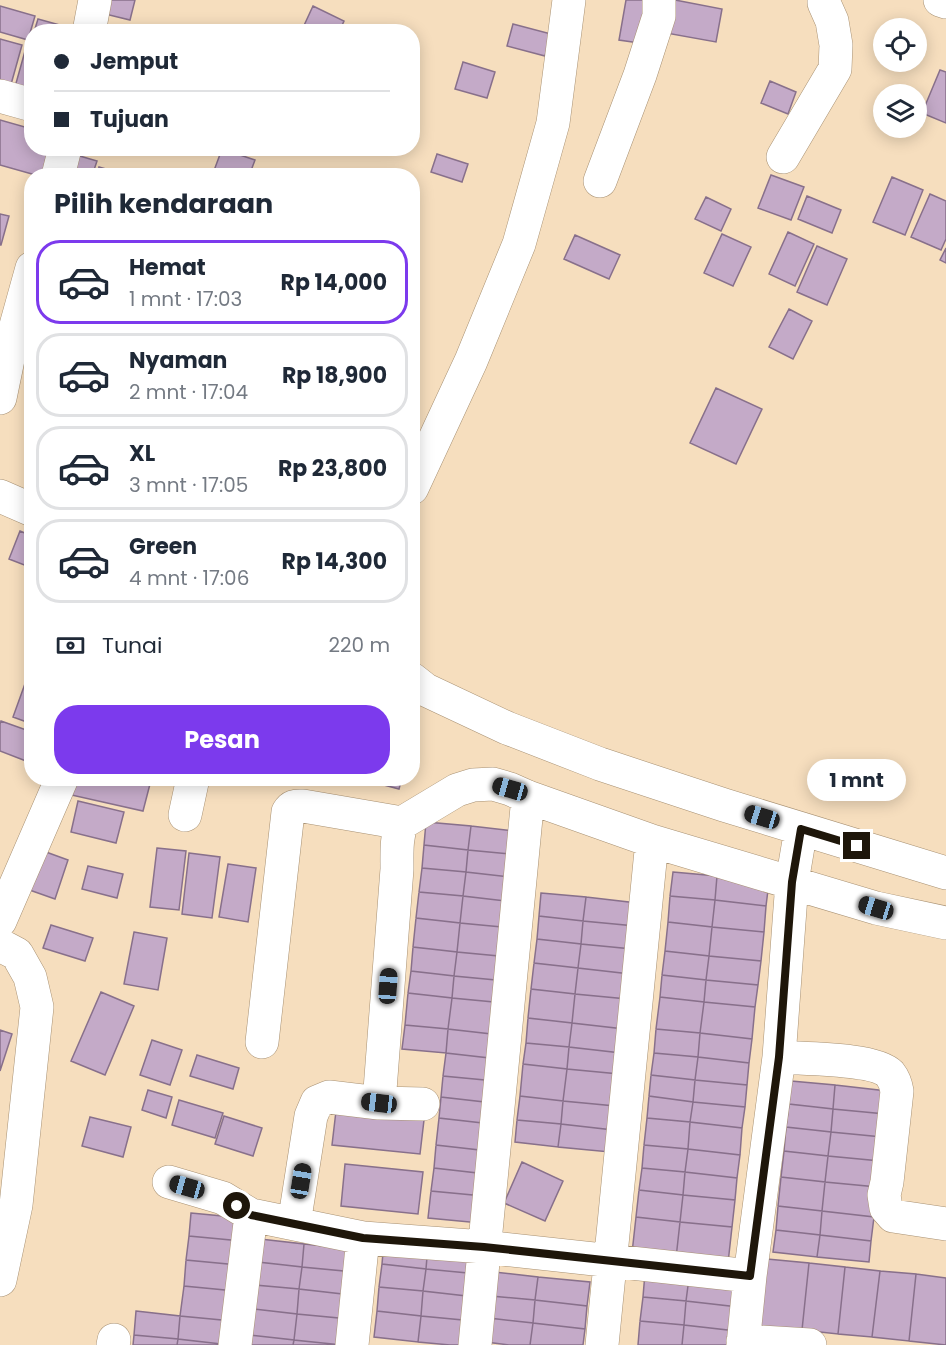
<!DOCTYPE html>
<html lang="id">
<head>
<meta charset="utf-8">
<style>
	:root { --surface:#fff; --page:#f6f6f7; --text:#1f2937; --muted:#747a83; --line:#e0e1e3; --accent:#7c3aed }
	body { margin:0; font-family:Poppins,sans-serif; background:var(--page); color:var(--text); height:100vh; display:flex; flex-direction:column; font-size:22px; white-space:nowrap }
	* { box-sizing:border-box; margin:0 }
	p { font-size:20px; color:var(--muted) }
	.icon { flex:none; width:33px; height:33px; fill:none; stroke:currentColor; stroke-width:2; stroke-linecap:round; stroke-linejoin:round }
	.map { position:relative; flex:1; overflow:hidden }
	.sheet { position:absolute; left:24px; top:168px; width:396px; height:618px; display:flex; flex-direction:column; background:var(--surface); border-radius:24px; box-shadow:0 3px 15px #0003 }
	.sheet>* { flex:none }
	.guide { position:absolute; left:24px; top:24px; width:396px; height:132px; border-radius:24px; box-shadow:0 3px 15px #0003; display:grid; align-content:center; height:132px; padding:0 30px; background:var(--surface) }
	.fabs { position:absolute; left:873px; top:18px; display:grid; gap:12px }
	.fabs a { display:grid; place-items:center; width:54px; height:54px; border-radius:50%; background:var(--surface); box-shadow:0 3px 15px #0003; font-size:30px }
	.end { position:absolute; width:27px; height:27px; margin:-14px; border:8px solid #1e160a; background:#fff; box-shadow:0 0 0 3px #fff }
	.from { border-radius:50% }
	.bubble { position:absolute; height:42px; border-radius:21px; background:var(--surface); box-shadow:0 3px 15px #0003; font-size:20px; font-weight:700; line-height:42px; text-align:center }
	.car { position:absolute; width:18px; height:36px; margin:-18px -9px; border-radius:8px; box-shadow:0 0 4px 2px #0007; background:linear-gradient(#222 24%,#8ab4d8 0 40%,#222 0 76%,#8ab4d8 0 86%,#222 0) }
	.guide b { display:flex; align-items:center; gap:21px; height:57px; font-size:22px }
	.guide b+b { border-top:2px solid var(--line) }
	.guide i { width:15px; height:15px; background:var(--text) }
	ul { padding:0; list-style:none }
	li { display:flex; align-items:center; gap:18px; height:84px; margin:0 12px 9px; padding:0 18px; border:3px solid var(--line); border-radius:24px }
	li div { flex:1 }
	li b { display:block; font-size:22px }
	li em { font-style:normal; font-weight:700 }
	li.current { border-color:var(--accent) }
	li>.icon { width:54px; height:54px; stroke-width:1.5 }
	h2 { padding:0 30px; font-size:27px; line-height:72px }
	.pay { display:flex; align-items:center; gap:15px; height:66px; padding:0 30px; font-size:22px }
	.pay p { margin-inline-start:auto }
	.primary-button { display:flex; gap:12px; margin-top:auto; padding:12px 30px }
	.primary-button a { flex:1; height:69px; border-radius:24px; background:var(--accent); color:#fff; font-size:24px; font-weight:700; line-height:69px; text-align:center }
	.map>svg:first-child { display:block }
	.building { fill:#c4aac8; stroke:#88708b; stroke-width:1.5 }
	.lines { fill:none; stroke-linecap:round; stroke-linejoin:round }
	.minor-casing { stroke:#a89173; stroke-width:34 }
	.minor { stroke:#fff; stroke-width:33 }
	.route { stroke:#1e160a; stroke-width:8 }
</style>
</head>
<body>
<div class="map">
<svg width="946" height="1345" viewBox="0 0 946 1345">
	<rect width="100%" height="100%" fill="#f6debe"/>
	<path class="building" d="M99 0H135L130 20 97 12Z
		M626 0H653L646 44 619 40Z
		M675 0 722 9 716 42 666 33Z
		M0 6 35 16 28 40 0 32Z
		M313 6 344 21 339 32H301Z
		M38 19 78 30V32H34Z
		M513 24 551 34 545 56 507 46Z
		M0 39 22 45 10 88 0 85Z
		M27 44 32 46V99L13 94Z
		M463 62 495 72 487 98 455 89Z
		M940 70 946 72V123L922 113Z
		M770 81 796 92 788 114 761 103Z
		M0 120 32 129V148H52L45 176H39L0 165Z
		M222 149 255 160 249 176H212Z
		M73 154 97 161 92 176H67Z
		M437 154 468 164 462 182 431 172Z
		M99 167 127 175V176H97Z
		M771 175 804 187 791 220 758 208Z
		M892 177 923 190 905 235 873 222Z
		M930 194 946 201V239L941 250 911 237Z
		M807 196 841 210 832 233 798 219Z
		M706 197 731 209 721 231 695 219Z
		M0 214 9 216 1 245H0Z
		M788 232 814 244 795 286 769 274Z
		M722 234 751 247 733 286 704 273Z
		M575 235 620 255 609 279 564 259Z
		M817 246 847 259 827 305 797 292Z
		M946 248V263L940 260Z
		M789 309 812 321 793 359 769 347Z
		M716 388 762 409 736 464 690 443Z
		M20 531 32 536V568L9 559Z
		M32 628V643L26 640Z
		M26 681 32 683V724L13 717Z
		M1 721 32 732V747L26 761 0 751V724Z
		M71 778H126L150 784 143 811 67 794Z
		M358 778H402L399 789Z
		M78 801 124 812 116 843 71 832Z
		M426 822 471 826 468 850 424 845Z
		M471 826 522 832 520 855 468 850Z
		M424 845 468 850 466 872 422 868Z
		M35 848 68 860 55 899 21 887Z
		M157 848 186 851 179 910 150 907Z
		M468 850 520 855 518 878 466 872Z
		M189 853 220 857 212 918 182 914Z
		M228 864 256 868 248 922 219 917Z
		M88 866 123 874 117 898 82 889Z
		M422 868 466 872 463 896 419 892Z
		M466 872 518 878 515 902 463 896Z
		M673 872 717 876 715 900 670 896Z
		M717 876 769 882 766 906 715 900Z
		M419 892 463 896 460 923 416 918Z
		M541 893 586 897 583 921 539 916Z
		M463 896 515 902 512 928 460 923Z
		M670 896 715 900 712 927 668 922Z
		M586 897 637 903 635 926 583 921Z
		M715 900 766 906 764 932 712 927Z
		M539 916 583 921 581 944 537 939Z
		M416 918 460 923 457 952 413 947Z
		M583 921 635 926 632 949 581 944Z
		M668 922 712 927 709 956 665 951Z
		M460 923 512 928 509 957 457 952Z
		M51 925 93 938 85 961 43 948Z
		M712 927 764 932 761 961 709 956Z
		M134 932 167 938 158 990 124 984Z
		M537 939 581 944 578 968 534 963Z
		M581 944 632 949 630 974 578 968Z
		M413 947 457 952 454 976 411 971Z
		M665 951 709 956 706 980 662 975Z
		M457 952 509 957 506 981 454 976Z
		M709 956 761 961 758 985 706 980Z
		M534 963 578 968 575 994 531 989Z
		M578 968 630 974 627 999 575 994Z
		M411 971 454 976 452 998 408 993Z
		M662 975 706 980 704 1002 660 997Z
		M454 976 506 981 504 1003 452 998Z
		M706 980 758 985 755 1007 704 1002Z
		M531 989 575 994 572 1023 528 1018Z
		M101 992 134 1006 105 1075 71 1061Z
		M408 993 452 998 448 1029 405 1025Z
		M575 994 627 999 624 1029 572 1023Z
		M660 997 704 1002 700 1033 656 1029Z
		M452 998 504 1003 500 1035 448 1029Z
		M704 1002 755 1007 752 1039 700 1033Z
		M528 1018 572 1023 569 1047 526 1043Z
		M572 1023 624 1029 621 1053 569 1047Z
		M405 1025 448 1029 446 1053 402 1049Z
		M448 1029 500 1035 498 1059 446 1053Z
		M656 1029 700 1033 698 1057 654 1053Z
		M0 1030 12 1034 0 1071Z
		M700 1033 752 1039 749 1063 698 1057Z
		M152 1040 182 1050 170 1085 140 1075Z
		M526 1043 569 1047 567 1069 523 1064Z
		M569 1047 621 1053 619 1074 567 1069Z
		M446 1053 498 1059 495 1081 443 1076Z
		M654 1053 698 1057 695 1080 651 1075Z
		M197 1055 239 1068 233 1089 190 1076Z
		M698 1057 749 1063 747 1085 695 1080Z
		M523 1064 567 1069 563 1101 520 1096Z
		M567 1069 619 1074 615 1106 563 1101Z
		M651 1075 695 1080 693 1102 649 1096Z
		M443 1076 495 1081 493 1103 441 1097Z
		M695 1080 747 1085 745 1107 693 1102Z
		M791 1081 835 1085 833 1109 789 1104Z
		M835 1085 887 1091 885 1114 833 1109Z
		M148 1090 172 1097 166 1118 142 1110Z
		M520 1096 563 1101 561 1124 517 1120Z
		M649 1096 693 1102 690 1122 647 1118Z
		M441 1097 493 1103 491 1124 439 1118Z
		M179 1100 223 1113 215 1138 172 1125Z
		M563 1101 615 1106 613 1130 561 1124Z
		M693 1102 745 1107 742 1128 690 1122Z
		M789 1104 833 1109 831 1132 786 1127Z
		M833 1109 885 1114 882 1137 831 1132Z
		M336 1111 424 1120 420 1154 332 1145Z
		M224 1116 262 1128 253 1156 215 1144Z
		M90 1117 131 1127 123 1157 82 1146Z
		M439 1118 491 1124 488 1151 436 1145Z
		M647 1118 690 1122 688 1149 644 1145Z
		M517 1120 561 1124 558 1147 515 1142Z
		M690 1122 742 1128 740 1155 688 1149Z
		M561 1124 613 1130 610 1152 558 1147Z
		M786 1127 831 1132 828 1156 784 1151Z
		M831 1132 882 1137 880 1161 828 1156Z
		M436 1145 488 1151 486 1174 434 1168Z
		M644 1145 688 1149 685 1172 642 1168Z
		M688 1149 740 1155 737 1178 685 1172Z
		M784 1151 828 1156 825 1182 781 1177Z
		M828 1156 880 1161 877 1187 825 1182Z
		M522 1162 563 1181 545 1221 504 1203Z
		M345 1164 423 1172 418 1214 341 1206Z
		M434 1168 486 1174 483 1196 431 1191Z
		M642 1168 685 1172 683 1195 639 1190Z
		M685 1172 737 1178 735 1200 683 1195Z
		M781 1177 825 1182 822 1211 778 1206Z
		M825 1182 877 1187 874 1217 822 1211Z
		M639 1190 683 1195 680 1222 636 1217Z
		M431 1191 483 1196 480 1223 428 1218Z
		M683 1195 735 1200 732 1227 680 1222Z
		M778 1206 822 1211 820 1235 776 1230Z
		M822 1211 874 1217 871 1241 820 1235Z
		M191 1213 243 1218 241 1241 189 1236Z
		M636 1217 680 1222 676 1258 632 1253Z
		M680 1222 732 1227 728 1263 676 1258Z
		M776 1230 820 1235 817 1257 773 1252Z
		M820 1235 871 1241 869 1262 817 1257Z
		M189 1236 241 1241 238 1265 186 1260Z
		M260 1239 304 1244 302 1267 258 1262Z
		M384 1241 428 1245 426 1269 382 1264Z
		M304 1244 356 1249 354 1272 302 1267Z
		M428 1245 480 1251 478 1274 426 1269Z
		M767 1259 809 1263 802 1330 760 1326Z
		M186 1260 238 1265 235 1291 184 1286Z
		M258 1262 302 1267 299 1289 255 1285Z
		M809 1263 845 1267 838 1334 802 1330Z
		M382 1264 426 1269 423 1291 379 1287Z
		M302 1267 354 1272 351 1295 299 1289Z
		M845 1267 880 1271 872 1337 838 1334Z
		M426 1269 478 1274 475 1297 423 1291Z
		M880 1271 916 1274 909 1341 872 1337Z
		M494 1272 538 1277 535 1300 491 1296Z
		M645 1273 689 1278 686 1301 643 1297Z
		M916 1274 946 1278V1345L909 1341Z
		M538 1277 590 1282 587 1306 535 1300Z
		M689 1278 741 1283 738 1307 686 1301Z
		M255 1285 299 1289 297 1314 253 1309Z
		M184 1286 235 1291 232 1321 180 1316Z
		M379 1287 423 1291 421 1316 377 1311Z
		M299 1289 351 1295 349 1319 297 1314Z
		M423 1291 475 1297 473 1321 421 1316Z
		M491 1296 535 1300 533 1323 489 1318Z
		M643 1297 686 1301 684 1325 640 1321Z
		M535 1300 587 1306 585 1329 533 1323Z
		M686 1301 738 1307 736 1331 684 1325Z
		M253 1309 297 1314 294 1340 250 1335Z
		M136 1311 180 1316 178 1339 134 1335Z
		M377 1311 421 1316 418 1342 374 1337Z
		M297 1314 349 1319 342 1345 294 1340Z
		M180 1316 232 1321 230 1345 178 1339Z
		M421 1316 473 1321 470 1345H450L418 1342Z
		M489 1318 533 1323 530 1345H509L486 1342Z
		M640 1321 684 1325 682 1345H638Z
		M533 1323 585 1329 583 1345H530Z
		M684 1325 736 1331 734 1345H682Z
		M134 1335 178 1339 177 1345H133Z
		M250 1335 294 1340 293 1345H249Z
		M178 1339 230 1345H177Z
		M294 1340 342 1345H293Z"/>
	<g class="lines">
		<g class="minor-casing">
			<path id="minor" d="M940 0 946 2
				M89 32 95 0
				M0 96 32 105
				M783 157 835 69 836 45 832 21 824 3V0
				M58 176 65 148
				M600 181 640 75 659 16V0
				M0 398 12 340 32 268
				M412 488 471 361 519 244 553 123 569 0
				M0 496 32 510
				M412 679 426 690 507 728 600 764 724 805 946 873
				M185 815 193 778
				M402 823 457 790 473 785 493 784 510 789 528 797 652 841 876 908 946 923
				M0 921 62 778
				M0 945 17 954 30 977 37 1007 16 1205 0 1280
				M262 1042 288 812C292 805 296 806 303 806L402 823C396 837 397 853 397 869L379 1103
				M779 1057C802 1059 875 1058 890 1074 894 1079 896 1085 897 1091L887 1182 884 1195 886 1208 893 1216 946 1224
				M169 1182 223 1198 251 1215 363 1238 484 1247 750 1276
				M294 1224 311 1116 317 1102 329 1097 379 1103 423 1104
				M743 1341 810 1345
				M113 1345 114 1340
				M235 1345 251 1215
				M352 1345 363 1238
				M475 1345 528 797
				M602 1345 652 841
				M743 1345 750 1276 779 1057 792 882 801 829"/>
		</g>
		<use href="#minor" class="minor"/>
	</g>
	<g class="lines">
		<path class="route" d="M237 1206 251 1215 363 1238 484 1247 750 1276 779 1057 792 882 801 829 857 846"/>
	</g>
</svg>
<div class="fabs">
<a><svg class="icon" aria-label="locate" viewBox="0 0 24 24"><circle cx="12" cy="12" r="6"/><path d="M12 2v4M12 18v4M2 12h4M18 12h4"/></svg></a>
<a><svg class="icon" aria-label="layers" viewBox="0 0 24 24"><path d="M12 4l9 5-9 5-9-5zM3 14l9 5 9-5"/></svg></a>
</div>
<i class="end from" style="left:237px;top:1206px"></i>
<i class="end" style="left:857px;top:846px"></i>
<div class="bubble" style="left:807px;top:759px;width:99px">1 mnt</div>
<i class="car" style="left:510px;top:789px;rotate:286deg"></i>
<i class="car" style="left:762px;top:817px;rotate:287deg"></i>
<i class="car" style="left:876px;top:908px;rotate:287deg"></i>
<i class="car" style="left:388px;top:986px;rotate:4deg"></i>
<i class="car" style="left:379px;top:1103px;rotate:277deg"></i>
<i class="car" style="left:301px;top:1181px;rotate:9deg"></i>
<i class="car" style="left:187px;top:1187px;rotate:286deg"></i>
<div class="guide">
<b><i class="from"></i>Jemput</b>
<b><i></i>Tujuan</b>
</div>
<section class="sheet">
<h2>Pilih kendaraan</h2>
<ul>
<li class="current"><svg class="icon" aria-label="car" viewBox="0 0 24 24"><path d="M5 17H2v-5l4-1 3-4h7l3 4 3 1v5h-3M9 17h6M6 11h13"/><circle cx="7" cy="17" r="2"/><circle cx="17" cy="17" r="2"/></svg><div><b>Hemat</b><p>1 mnt · 17:03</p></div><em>Rp 14,000</em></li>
<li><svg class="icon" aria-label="car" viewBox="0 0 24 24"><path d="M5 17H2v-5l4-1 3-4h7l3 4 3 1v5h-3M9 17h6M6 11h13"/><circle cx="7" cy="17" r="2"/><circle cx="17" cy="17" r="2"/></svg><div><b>Nyaman</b><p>2 mnt · 17:04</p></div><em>Rp 18,900</em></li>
<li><svg class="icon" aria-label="car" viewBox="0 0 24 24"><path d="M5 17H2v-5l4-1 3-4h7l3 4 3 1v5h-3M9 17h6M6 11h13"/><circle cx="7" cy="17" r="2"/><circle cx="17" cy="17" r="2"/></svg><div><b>XL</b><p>3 mnt · 17:05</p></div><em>Rp 23,800</em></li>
<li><svg class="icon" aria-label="car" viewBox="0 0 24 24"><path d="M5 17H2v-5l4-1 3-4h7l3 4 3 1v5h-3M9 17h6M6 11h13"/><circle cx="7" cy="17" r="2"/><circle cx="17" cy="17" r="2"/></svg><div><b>Green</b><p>4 mnt · 17:06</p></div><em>Rp 14,300</em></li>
</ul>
<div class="pay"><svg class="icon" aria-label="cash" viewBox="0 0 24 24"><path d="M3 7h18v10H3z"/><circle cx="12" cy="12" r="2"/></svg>Tunai<p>220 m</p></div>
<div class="primary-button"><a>Pesan</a></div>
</section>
</div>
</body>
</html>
